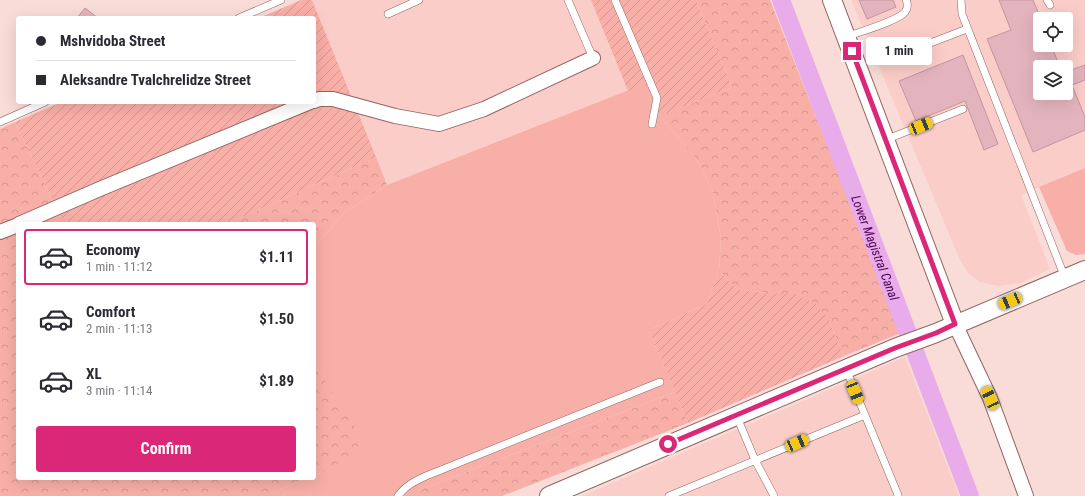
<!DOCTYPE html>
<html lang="en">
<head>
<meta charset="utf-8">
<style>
	:root { --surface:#fff; --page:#f7f7f7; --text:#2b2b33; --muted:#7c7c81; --line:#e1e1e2; --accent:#db2777 }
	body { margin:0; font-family:"Roboto Condensed",sans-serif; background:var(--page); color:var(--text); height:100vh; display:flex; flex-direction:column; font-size:15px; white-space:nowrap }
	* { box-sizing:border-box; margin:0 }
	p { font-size:13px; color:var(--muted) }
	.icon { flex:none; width:22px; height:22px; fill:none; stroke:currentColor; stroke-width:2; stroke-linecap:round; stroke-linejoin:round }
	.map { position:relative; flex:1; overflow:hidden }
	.sheet { position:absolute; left:16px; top:222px; width:300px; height:258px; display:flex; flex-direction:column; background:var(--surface); border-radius:4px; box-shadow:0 4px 16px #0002 }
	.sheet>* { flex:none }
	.top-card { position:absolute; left:16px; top:16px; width:300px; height:88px; border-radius:4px; box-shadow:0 4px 16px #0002; display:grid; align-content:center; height:88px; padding:0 20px; background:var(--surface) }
	.controls { position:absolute; left:1033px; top:12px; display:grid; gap:8px }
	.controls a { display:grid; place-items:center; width:40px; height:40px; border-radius:4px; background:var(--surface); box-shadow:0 4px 16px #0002; font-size:20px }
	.end { position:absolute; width:18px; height:18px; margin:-9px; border:5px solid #db2777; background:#fff; box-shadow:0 0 0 2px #fff }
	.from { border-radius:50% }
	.bubble { position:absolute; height:28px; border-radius:4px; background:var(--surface); box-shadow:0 4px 16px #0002; font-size:13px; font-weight:700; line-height:28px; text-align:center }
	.car { position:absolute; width:12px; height:24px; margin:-12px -6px; border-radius:5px; box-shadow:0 0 3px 1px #0007; background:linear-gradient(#f5c518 24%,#345 0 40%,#f5c518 0 76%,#345 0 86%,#f5c518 0) }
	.top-card b { display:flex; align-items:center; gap:14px; height:38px; font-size:15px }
	.top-card b+b { border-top:1px solid var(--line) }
	.top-card i { width:10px; height:10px; background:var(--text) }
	ul { padding:7px 0 0; list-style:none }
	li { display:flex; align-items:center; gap:12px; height:56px; margin:0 8px 6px; padding:0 12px; border:2px solid transparent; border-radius:4px }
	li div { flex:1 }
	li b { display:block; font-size:15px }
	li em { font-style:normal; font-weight:700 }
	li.active { border-color:var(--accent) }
	li>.icon { width:36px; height:36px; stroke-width:1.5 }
	.action { display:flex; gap:8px; margin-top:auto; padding:8px 20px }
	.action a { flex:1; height:46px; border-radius:4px; background:var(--accent); color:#fff; font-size:16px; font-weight:700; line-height:46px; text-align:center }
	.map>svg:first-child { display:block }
	.built { fill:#fbcdc8; fill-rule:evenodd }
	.green { fill:#f8afa8 }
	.forest { fill:url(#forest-crowns) }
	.garden { fill:url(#garden-furrows) }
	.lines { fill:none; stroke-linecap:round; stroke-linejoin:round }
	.canal { stroke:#e8aceb; stroke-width:18 }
	.building { fill:#e4b4be; stroke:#c3959f }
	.service-casing { stroke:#906561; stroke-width:8 }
	.minor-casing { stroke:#906561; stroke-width:16 }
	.tertiary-casing { stroke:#906561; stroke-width:20 }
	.service { stroke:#fff; stroke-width:7 }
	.minor { stroke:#fff; stroke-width:14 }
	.tertiary { stroke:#fff; stroke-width:18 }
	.route { stroke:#db2777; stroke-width:5 }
	.labels { text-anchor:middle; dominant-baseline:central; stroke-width:3; stroke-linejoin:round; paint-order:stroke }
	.water-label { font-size:13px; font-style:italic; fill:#4b0051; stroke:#f8edec }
</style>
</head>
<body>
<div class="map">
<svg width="1085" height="496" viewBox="0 0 1085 496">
	<defs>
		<pattern id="forest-crowns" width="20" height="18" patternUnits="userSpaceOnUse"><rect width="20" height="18" fill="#f8afa8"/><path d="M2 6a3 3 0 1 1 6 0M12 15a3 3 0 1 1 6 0" fill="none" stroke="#d59690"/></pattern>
		<pattern id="garden-furrows" width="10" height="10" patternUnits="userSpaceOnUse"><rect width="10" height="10" fill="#f8afa8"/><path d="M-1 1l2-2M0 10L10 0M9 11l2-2" fill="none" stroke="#d59690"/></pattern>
	</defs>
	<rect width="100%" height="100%" fill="#f9dbd7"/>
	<path class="built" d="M312 0H591L628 91 387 185Z
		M851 0H1085V168L1021 195 1050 269 1020 283 998 286 980 282 968 273 960 260ZM1040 19H1066V45H1040ZM1040 67H1066V93H1040Z
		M905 357 959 496H582Z"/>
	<path class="green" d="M647 83 660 116 698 161 713 192 721 239 719 270 707 304 649 330 675 392 414 492 412 496H285L281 489 308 478H314V476L327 470 324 380 314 364V248L316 245 345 212 387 185Z
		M1085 168V254L1076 255 1067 251 1039 187Z"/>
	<path class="forest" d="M696 0H770L901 333 844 356 829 320 766 293 737 289 719 270 721 239 713 192 698 161 660 116 732 87Z
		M15 122 64 224H18V478H308L281 489 285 496H0V129Z
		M376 157 387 185 345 212 316 245 314 248V224H227Z
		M314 364 368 447 327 470 314 476Z
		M675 392 688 423 502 496H412L414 492Z"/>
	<path class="garden" d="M301 0H312L376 157 227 224H64L15 122 62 102H314V18H259Z
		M591 0H696L732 87 660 116 647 84 628 91Z
		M719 270 737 289 766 293 795 294 816 304 829 320 844 356 688 423 649 330 707 304Z"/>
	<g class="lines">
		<path class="canal" id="s1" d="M781 0 970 496"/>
	</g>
	<path class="building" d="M859 0H893L896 7 867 19Z
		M999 0H1033L1041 19 1040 45H1051L1060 67H1040V93H1066V72L1085 65V80L1072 85 1085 117V130L1033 152 987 39 1011 30Z
		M85 8 98 18H77Z
		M963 55 998 144 984 150 965 101 916 121 899 81Z"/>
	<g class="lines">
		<g class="service-casing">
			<path id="service" d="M568 0 593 58
				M615 0 657 98 652 124
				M961 0 962 14 1065 278
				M1047 0 1050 5
				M388 14 419 0
				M239 18 281 0
				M846 37C859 32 898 21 905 12 908 8 908 4 906 0
				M912 50 967 29
				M0 122 45 102
				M885 140 963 109
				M846 369 898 495
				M737 417 755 460 774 496
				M398 496C405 486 415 481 426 476L660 382
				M669 496 865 415"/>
		</g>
		<g class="minor-casing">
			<path id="minor" d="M314 101 319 99H333L395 116 439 124 484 109 593 58
				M19 224 102 188 310 102
				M0 232 18 225
				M955 324 990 398 1026 496"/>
		</g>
		<g class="tertiary-casing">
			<path id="tertiary" d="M832 0 955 324
				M549 496 895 348 936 333 1085 270"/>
		</g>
		<use href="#service" class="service"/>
		<use href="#minor" class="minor"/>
		<use href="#tertiary" class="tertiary"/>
	</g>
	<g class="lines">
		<path class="route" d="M668 444 895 348 936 333 955 324 852 51"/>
	</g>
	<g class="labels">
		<g class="water-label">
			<text stroke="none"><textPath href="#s1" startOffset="265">Lower Magistral Canal</textPath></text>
		</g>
	</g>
</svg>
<div class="controls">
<a><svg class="icon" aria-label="locate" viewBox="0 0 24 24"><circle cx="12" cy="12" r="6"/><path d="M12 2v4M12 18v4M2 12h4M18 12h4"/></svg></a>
<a><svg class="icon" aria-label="layers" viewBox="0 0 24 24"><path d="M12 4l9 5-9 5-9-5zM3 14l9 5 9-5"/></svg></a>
</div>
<i class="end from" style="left:668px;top:444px"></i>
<i class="end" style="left:852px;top:51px"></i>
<div class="bubble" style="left:866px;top:37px;width:66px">1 min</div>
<i class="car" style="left:921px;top:126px;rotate:68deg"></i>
<i class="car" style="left:1010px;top:301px;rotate:247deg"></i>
<i class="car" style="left:855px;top:392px;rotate:158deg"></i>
<i class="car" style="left:990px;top:398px;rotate:335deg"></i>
<i class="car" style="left:797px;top:443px;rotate:67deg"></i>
<div class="top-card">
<b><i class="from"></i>Mshvidoba Street</b>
<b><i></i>Aleksandre Tvalchrelidze Street</b>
</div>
<section class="sheet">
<ul>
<li class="active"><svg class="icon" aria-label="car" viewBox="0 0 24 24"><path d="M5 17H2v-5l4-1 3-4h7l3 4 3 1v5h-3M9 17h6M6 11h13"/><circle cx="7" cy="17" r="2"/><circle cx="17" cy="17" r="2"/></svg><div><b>Economy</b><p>1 min · 11:12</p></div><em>$1.11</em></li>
<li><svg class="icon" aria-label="car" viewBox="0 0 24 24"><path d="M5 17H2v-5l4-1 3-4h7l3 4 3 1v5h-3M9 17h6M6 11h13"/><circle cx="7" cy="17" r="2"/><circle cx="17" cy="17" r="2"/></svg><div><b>Comfort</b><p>2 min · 11:13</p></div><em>$1.50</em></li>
<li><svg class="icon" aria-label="car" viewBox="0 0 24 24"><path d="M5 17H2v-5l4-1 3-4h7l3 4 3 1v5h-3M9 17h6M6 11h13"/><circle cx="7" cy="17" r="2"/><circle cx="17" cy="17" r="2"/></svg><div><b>XL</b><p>3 min · 11:14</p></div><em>$1.89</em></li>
</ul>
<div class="action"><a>Confirm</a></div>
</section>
</div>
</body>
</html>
